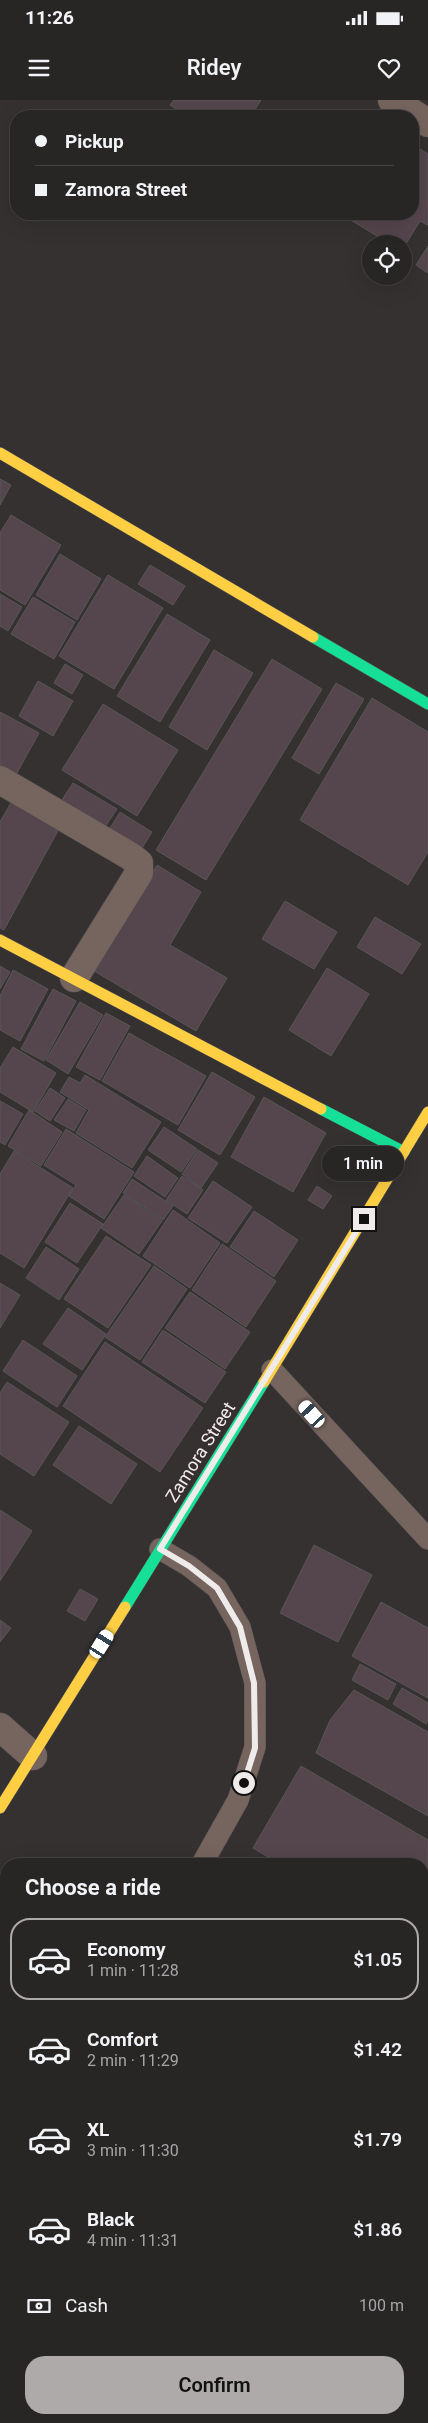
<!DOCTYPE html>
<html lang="en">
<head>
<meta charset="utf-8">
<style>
	:root { --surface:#282525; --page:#302d2d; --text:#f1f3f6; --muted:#a5a5a7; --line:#444242; --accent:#afaaaa }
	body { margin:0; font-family:Roboto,sans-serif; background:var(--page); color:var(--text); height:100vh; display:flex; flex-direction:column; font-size:19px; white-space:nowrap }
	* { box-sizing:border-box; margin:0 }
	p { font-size:16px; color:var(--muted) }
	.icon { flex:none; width:28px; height:28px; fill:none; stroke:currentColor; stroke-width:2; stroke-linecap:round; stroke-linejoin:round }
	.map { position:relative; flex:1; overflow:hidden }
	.side { position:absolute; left:0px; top:1758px; width:429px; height:566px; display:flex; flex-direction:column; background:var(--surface); border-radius:20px 20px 0 0; box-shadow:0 5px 20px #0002,0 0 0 1px var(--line) }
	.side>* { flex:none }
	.guide { position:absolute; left:10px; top:10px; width:409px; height:110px; border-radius:20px; box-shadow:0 5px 20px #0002,0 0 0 1px var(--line); display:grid; align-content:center; height:110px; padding:0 25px; background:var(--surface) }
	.buttons { position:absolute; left:362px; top:135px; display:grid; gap:10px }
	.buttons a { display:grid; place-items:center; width:50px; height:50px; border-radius:50%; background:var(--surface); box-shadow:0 5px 20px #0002,0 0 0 1px var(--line); font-size:25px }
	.end { position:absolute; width:22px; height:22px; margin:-11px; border:6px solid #f0ebeb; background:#111; box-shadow:0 0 0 2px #111 }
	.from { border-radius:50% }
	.bubble { position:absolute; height:35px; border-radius:18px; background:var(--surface); box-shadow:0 5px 20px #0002,0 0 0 1px var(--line); font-size:16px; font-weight:600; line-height:35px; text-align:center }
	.car { position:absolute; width:15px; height:30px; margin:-15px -8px; border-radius:6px; box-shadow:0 0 4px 1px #0007; background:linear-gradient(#fff 24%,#345 0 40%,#fff 0 76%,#345 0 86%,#fff 0) }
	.guide b { display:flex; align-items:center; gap:18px; height:48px; font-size:19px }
	.guide b+b { border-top:1px solid var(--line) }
	.guide i { width:12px; height:12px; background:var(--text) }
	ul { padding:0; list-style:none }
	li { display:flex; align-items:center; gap:15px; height:82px; margin:0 10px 8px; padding:0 15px; border:2px solid transparent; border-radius:20px }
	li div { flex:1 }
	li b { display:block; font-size:19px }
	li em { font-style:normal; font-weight:600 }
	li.on { border-color:var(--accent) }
	li>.icon { width:45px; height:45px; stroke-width:1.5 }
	h2 { padding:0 25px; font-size:22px; line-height:60px }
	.pay { display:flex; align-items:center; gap:12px; height:55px; padding:0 25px; font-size:19px }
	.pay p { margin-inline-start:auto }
	.primary-button { display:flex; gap:10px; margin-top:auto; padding:10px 25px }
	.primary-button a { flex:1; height:58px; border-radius:20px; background:var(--accent); color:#111; font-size:20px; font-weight:600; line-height:58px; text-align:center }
	.status { display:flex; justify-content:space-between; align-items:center; height:35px; padding:0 25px; background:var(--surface); direction:ltr }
	.status svg { height:14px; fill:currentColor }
	header { display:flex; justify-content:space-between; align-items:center; height:65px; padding:0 25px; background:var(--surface); font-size:22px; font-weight:600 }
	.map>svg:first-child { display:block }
	.building { fill:#55464d; stroke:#595656 }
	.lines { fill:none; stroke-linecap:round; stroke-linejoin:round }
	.lane-casing { stroke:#525050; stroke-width:22 }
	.street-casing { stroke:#525050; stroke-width:29 }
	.fast-casing { stroke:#525050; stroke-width:12 }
	.slow-casing { stroke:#525050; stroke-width:12 }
	.lane { stroke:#76645e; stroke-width:21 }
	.street { stroke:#76645e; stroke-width:28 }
	.fast { stroke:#16e098; stroke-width:11 }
	.slow { stroke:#ffcf43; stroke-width:11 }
	.route { stroke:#f0ebeb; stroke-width:6 }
	.labels { text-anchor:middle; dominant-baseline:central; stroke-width:4; stroke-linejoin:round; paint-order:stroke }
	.street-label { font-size:18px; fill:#f0ebeb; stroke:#372f2f }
</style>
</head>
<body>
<div class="status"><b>11:26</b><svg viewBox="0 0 49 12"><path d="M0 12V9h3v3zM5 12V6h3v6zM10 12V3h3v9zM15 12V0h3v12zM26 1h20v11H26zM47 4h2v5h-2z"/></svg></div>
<header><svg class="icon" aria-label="menu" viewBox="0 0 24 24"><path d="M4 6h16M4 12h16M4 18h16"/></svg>Ridey<svg class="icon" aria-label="heart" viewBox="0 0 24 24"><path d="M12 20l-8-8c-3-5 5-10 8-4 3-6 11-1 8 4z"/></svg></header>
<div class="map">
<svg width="428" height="2323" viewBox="0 0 428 2323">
	<rect width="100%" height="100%" fill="#353131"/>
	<path class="building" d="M174 0H261L251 16H187L170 5Z
		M412 44 428 54V124L427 125 420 121 404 147V144H390L341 114H412Z
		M428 146V173L416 165Z
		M0 379 11 385 0 405Z
		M11 415 61 445 25 505 0 490V433Z
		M60 454 101 479 77 520 36 495Z
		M150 465 185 486 173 505 138 484Z
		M108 475 163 508 114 589 59 556Z
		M0 494 22 507 8 531 0 526Z
		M33 497 75 522 54 559 11 534Z
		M167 514 210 540 160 622 117 596Z
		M214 550 253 573 207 650 169 627Z
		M272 559 322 589 206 780 156 750Z
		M65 564 83 575 72 594 54 583Z
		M38 581 73 601 53 636 19 616Z
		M336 583 364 599 319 674 292 658Z
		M372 598 428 632V752L408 785 300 720Z
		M103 604 178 650 137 716 62 670Z
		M0 612 39 633 12 682 0 675Z
		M73 683 117 709 103 730 60 703Z
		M13 699 61 725 4 830 0 828V722Z
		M120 712 152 732 139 753 107 733Z
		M157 765 201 792 170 845 227 878 196 931 94 871Z
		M285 801 337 832 314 869 262 839Z
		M375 817 421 844 402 874 357 847Z
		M0 866 10 872 0 889Z
		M327 868 369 894 331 956 289 930Z
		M13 870 48 889 20 941 0 930V896Z
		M53 889 76 901 44 961 21 949Z
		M80 902 103 915 68 974 46 960Z
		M106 913 130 926 100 980 76 967Z
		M129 933 206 976 178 1025 102 981Z
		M13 947 56 973 33 1012 0 992V968Z
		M212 972 255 997 220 1055 178 1030Z
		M85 975 161 1022 132 1068 76 1033 89 1010 60 992 69 977 80 983Z
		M50 988 65 998 50 1021 35 1011Z
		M264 997 326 1033 293 1092 231 1057Z
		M68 999 86 1010 74 1031 54 1020Z
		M0 1001 23 1014 5 1045 0 1042Z
		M29 1010 62 1032 41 1066 8 1046Z
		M164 1027 197 1049 181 1072 148 1050Z
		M66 1029 134 1072 104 1119 69 1096 76 1085 44 1065Z
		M198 1050 218 1063 201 1088 182 1074Z
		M14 1051 73 1088 24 1168 0 1153V1074Z
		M147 1056 178 1078 165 1097 134 1076Z
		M182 1076 203 1090 187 1114 166 1100Z
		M132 1079 173 1106 163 1120 123 1093Z
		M213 1081 252 1107 227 1143 188 1118Z
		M317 1086 332 1096 323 1109 308 1100Z
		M124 1095 162 1121 139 1154 101 1128Z
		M70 1103 103 1124 77 1163 45 1142Z
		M173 1110 220 1143 190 1188 143 1156Z
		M254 1111 298 1140 274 1177 230 1147Z
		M106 1136 151 1165 108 1228 64 1199Z
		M222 1144 276 1181 246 1227 192 1190Z
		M46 1147 79 1169 59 1200 26 1178Z
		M154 1166 187 1189 140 1260 105 1237Z
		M0 1183 20 1195 0 1228Z
		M190 1192 250 1232 225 1269 165 1228Z
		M68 1208 106 1234 82 1270 43 1244Z
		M163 1230 226 1272 205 1303 142 1262Z
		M23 1240 77 1276 57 1307 3 1271Z
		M105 1242 203 1308 160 1372 63 1306Z
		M7 1282 69 1322 34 1376 0 1354V1293Z
		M79 1326 137 1364 111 1404 53 1365Z
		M0 1410 32 1431 0 1481Z
		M314 1445 372 1475 338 1542 280 1513Z
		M80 1489 98 1499 85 1521 67 1511Z
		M381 1502 428 1528V1598L352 1556Z
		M0 1520 11 1528 0 1542Z
		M360 1564 396 1584 388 1600 352 1580Z
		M402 1588 428 1603V1620L426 1624 393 1604Z
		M354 1590 428 1632V1716L316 1653 330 1620Z
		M301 1666 428 1740V1848L422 1857V1764H280L253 1748Z
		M0 1912 6 1916V2003L0 1999Z
		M0 2094 6 2097 0 2110Z
		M1 2121 6 2124V2318H130L127 2323H0V2243L4 2237 0 2234Z
		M428 2171V2190L422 2187V2181Z
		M152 2318H216L213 2323H149Z
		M221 2318H253L262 2323H218Z
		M273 2318H313L310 2323H270Z
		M354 2318H363L373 2323H350Z"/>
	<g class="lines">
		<g class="lane-casing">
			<path id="lane" d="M272 1270 428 1439
				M160 1449 189 1466 217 1488 240 1527 255 1583V1647L238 1700 202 1764
				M0 1875 6 1874
				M422 2293 428 2283"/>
		</g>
		<g class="street-casing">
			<path id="street" d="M392 0 428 23
				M0 680 130 756 139 763V773L74 878
				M0 1627 33 1656
				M340 2323 343 2318"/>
		</g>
		<g class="fast-casing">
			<path id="fast" d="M313 537 428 604
				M321 1009 404 1052
				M125 1507 264 1282
				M0 2066 6 2070"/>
		</g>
		<g class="slow-casing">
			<path id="slow" d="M0 353 313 537
				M0 840 321 1009
				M264 1282 428 1012
				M0 1708 125 1507
				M422 2315 428 2318"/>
		</g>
		<use href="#lane" class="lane"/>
		<use href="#street" class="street"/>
		<use href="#fast" class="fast"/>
		<use href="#slow" class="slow"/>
	</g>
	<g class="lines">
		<path class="route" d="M244 1683 255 1648 254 1583 240 1527 217 1488 189 1466 160 1449 364 1119"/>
	</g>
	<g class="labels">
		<g class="street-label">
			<text transform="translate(200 1352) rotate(-58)">Zamora Street</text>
		</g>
	</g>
</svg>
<div class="buttons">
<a><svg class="icon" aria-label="locate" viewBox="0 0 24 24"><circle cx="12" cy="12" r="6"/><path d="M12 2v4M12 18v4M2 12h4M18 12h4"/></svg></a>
</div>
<i class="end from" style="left:244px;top:1683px"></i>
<i class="end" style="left:364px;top:1119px"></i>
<div class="bubble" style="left:322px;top:1046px;width:82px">1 min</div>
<i class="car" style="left:312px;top:1314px;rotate:318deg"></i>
<i class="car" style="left:102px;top:1544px;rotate:32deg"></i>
<div class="guide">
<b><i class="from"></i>Pickup</b>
<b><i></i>Zamora Street</b>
</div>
<section class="side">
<h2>Choose a ride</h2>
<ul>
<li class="on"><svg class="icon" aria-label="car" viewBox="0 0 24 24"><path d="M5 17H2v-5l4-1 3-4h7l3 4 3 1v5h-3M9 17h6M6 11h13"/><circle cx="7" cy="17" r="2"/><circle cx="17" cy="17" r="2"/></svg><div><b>Economy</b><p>1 min · 11:28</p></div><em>$1.05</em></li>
<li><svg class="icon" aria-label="car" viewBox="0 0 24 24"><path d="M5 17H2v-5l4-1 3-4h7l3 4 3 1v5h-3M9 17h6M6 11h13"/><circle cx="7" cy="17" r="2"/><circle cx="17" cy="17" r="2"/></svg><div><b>Comfort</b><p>2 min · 11:29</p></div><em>$1.42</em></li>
<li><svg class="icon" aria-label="car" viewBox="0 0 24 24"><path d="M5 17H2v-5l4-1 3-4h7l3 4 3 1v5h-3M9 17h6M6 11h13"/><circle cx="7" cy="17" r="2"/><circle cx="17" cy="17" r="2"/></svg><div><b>XL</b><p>3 min · 11:30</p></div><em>$1.79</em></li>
<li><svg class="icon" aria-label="car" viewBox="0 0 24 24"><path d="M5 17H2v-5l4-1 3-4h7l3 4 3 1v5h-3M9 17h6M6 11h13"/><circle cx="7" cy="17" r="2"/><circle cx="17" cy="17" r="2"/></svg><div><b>Black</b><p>4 min · 11:31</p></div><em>$1.86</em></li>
</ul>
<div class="pay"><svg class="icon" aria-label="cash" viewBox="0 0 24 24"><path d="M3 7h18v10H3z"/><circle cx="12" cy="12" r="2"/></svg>Cash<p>100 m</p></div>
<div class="primary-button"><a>Confirm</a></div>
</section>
</div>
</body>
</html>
